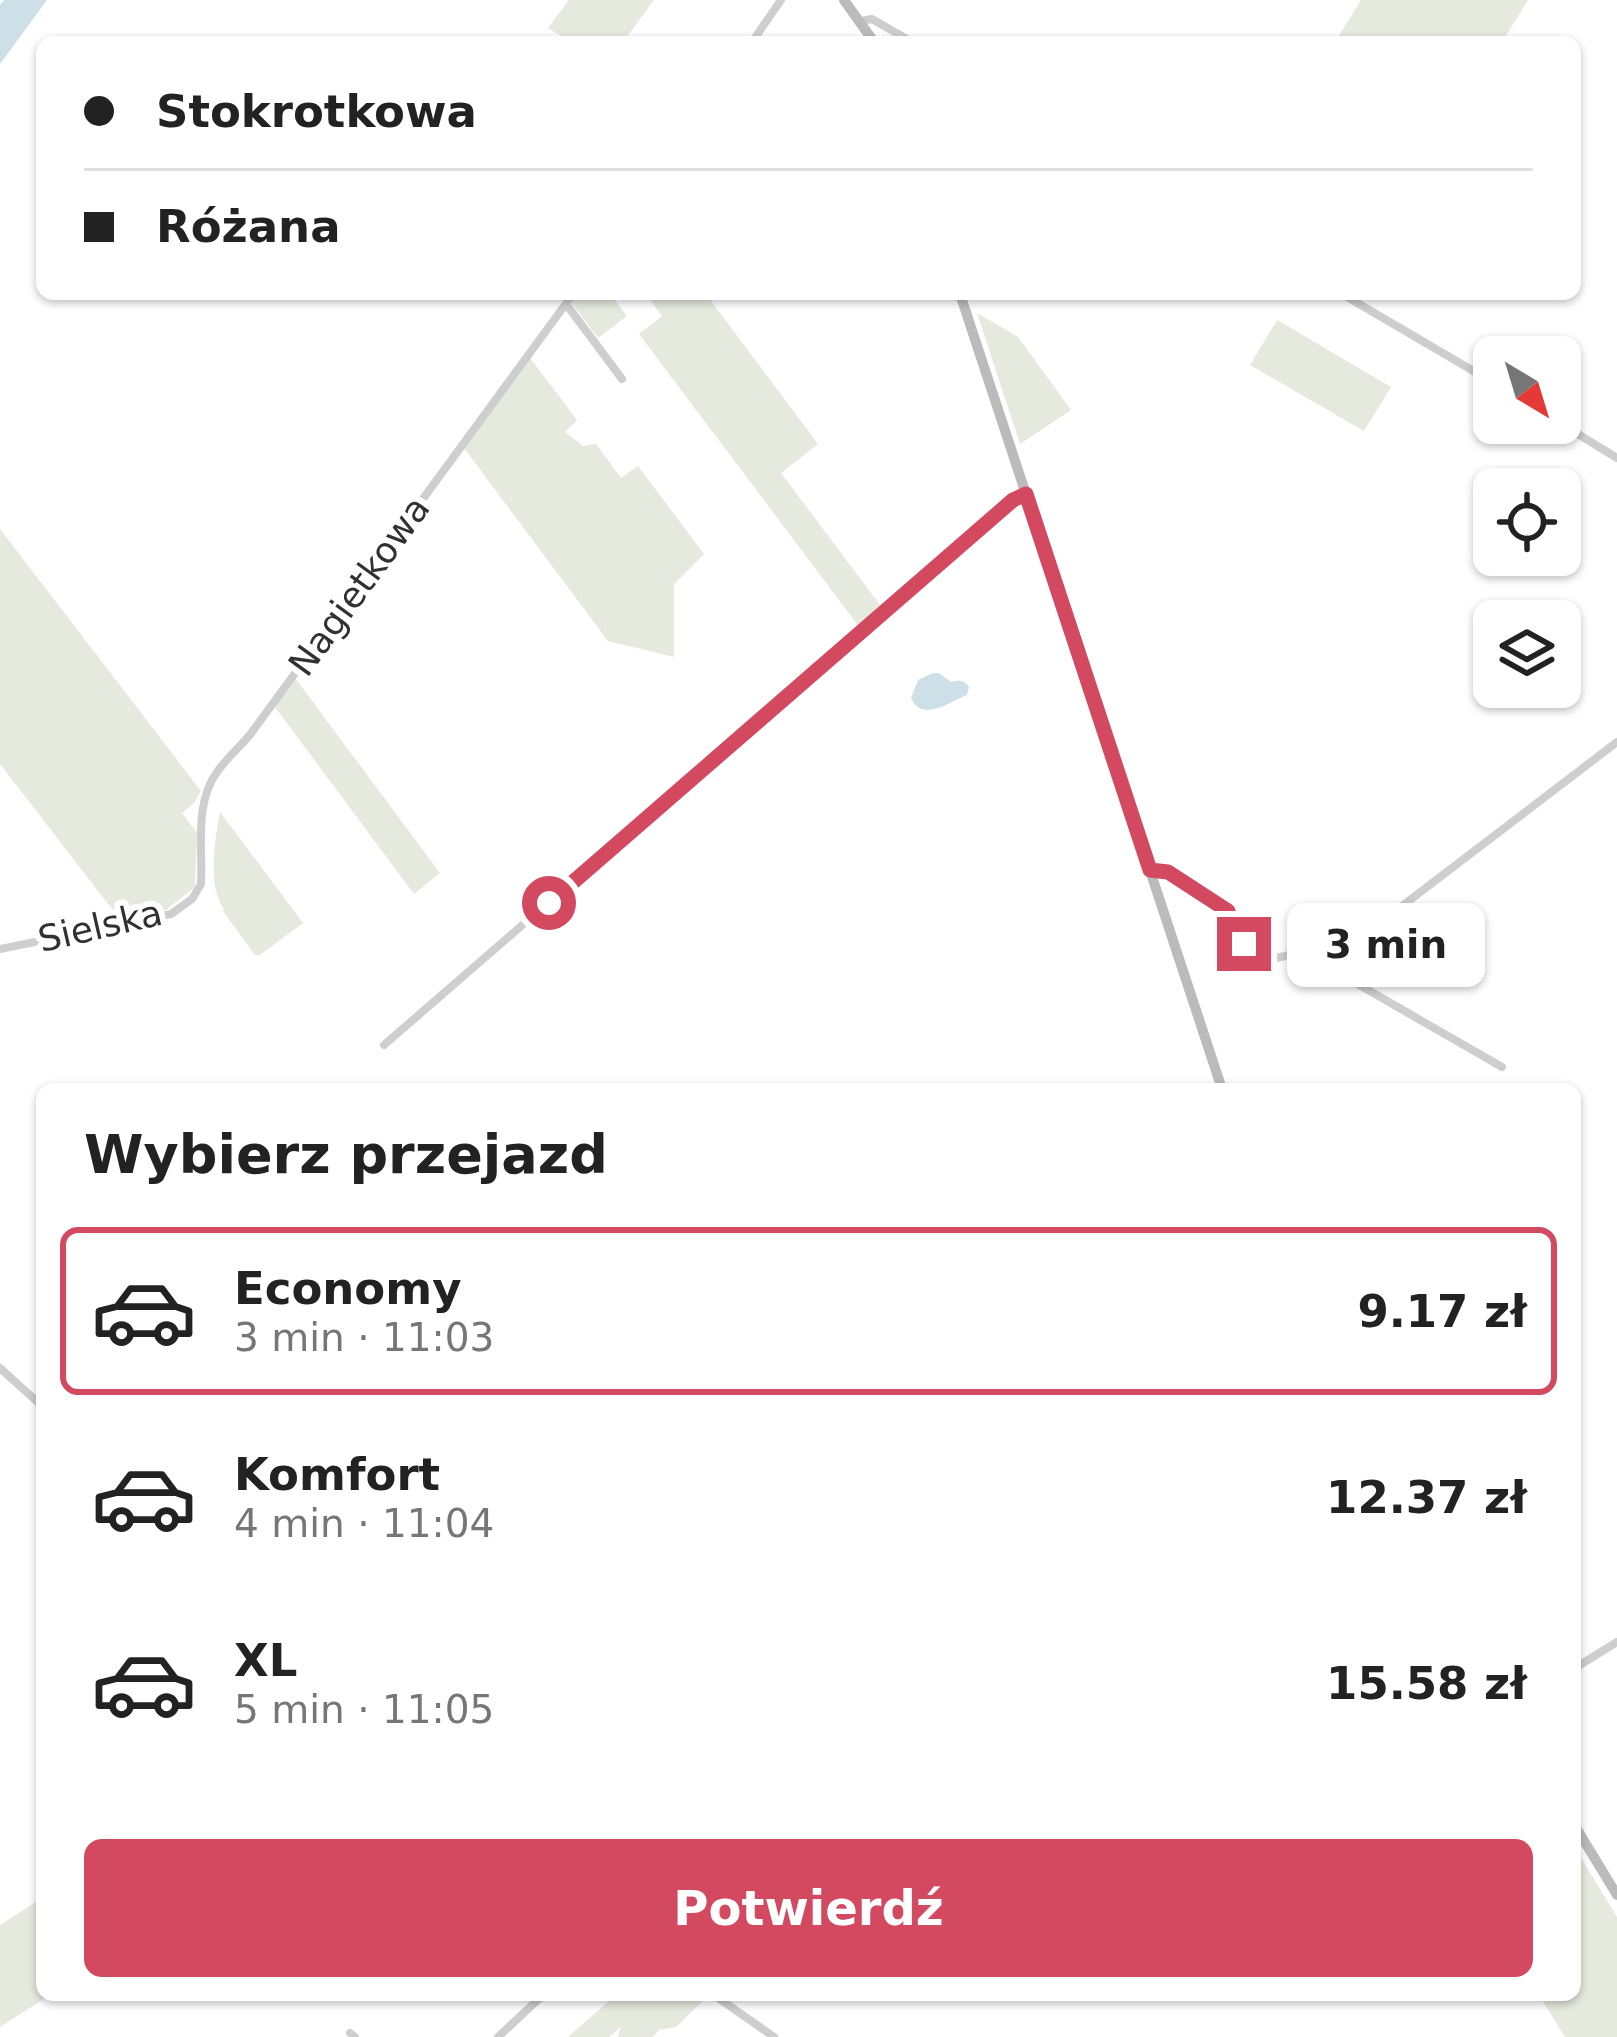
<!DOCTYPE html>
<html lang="pl">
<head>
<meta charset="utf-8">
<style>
	:root { --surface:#fff; --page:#f2f2f2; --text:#222; --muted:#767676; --line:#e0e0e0; --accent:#d24960 }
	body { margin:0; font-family:"DejaVu Sans",sans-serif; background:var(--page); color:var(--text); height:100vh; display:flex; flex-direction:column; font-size:45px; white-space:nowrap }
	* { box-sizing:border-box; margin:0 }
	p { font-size:39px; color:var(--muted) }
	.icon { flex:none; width:66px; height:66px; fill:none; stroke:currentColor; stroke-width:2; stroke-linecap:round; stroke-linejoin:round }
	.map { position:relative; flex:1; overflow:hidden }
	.drawer { position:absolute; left:36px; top:1083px; width:1545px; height:918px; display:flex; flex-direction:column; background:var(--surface); border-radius:18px; box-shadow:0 3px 9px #0004 }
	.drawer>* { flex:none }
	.guide { position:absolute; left:36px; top:36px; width:1545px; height:264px; border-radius:18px; box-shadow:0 3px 9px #0004; display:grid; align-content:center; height:264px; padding:0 48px; background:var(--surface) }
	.needle { width:78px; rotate:142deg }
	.fabs { position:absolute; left:1473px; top:336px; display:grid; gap:24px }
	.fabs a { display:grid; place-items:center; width:108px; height:108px; border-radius:18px; background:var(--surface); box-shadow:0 3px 9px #0004; font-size:60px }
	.end { position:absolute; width:54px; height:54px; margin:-27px; border:15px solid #d24960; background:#fff; box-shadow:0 0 0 6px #fff }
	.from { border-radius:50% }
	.bubble { position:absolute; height:84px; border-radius:18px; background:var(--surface); box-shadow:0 3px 9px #0004; font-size:39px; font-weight:800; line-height:84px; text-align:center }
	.guide b { display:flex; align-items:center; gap:42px; height:114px; font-size:45px }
	.guide b+b { border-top:3px solid var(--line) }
	.guide i { width:30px; height:30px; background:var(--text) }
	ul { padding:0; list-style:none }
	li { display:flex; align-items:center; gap:36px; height:168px; margin:0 24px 18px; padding:0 24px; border:6px solid transparent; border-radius:18px }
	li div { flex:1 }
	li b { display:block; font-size:45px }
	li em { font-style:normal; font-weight:800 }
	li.on { border-color:var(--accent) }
	li>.icon { width:108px; height:108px; stroke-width:1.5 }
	h2 { padding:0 48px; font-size:54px; line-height:144px }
	.primary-button { display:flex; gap:24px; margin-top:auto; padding:24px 48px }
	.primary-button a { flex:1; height:138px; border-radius:18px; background:var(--accent); color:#fff; font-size:48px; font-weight:800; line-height:138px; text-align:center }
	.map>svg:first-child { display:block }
	.green { fill:#e5e9de }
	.water { fill:#cde0e7 }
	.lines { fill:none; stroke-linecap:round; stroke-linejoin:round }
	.street { stroke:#cecece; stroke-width:8 }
	.secondary { stroke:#bbb; stroke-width:10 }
	.route { stroke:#d24960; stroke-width:15 }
	.labels { text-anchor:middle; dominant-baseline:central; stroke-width:12; stroke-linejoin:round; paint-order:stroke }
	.street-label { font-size:36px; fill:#313131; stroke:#fff }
</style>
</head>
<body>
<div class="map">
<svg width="1617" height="2037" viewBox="0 0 1617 2037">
	<rect width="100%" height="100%" fill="#fff"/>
	<path class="green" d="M569 0H654L623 42H571L548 28Z
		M1361 0H1528L1502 42H1335Z
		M577 294H610L627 316 598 338 571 302Z
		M646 294H706L818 444 781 473 883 609 860 628 639 334 662 316Z
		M977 313 1018 337 1071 410 1020 444Z
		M1277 320 1391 387 1364 431 1250 365Z
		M530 358 577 420 565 432 583 446 596 444 621 478 638 466 704 554 674 584V657L608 641 464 448Z
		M0 529 201 791 194 803 182 813 197 833 195 887 166 910 119 918 0 764Z
		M295 678 440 873 414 894 275 707Z
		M220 812 303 923 260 955H255L223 911 224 909C207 887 215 839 220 812Z
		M1575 1848 1617 1917V2037H1565L1539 1995H1575Z
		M42 1898V1995H50L0 2027V1925Z
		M616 1995H699L705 1999 676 2027 659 2030 653 2037H618L621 2027 609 2037H568Z"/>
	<path class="water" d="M4 0H47L0 64V5Z
		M933 673H939L951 682C959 680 964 680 969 687L967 695C949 702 922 723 911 698L918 680Z"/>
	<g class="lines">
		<path class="street" d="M861 21 872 19 912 42
			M752 42 781 0
			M1342 294 1494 383
			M566 304 622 379
			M1560 423 1617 458
			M1151 870 1168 872 1228 911C1237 942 1244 945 1272 959L1302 952 1502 1067
			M0 949 171 914 192 899 201 884C203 847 194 804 217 772 228 756 244 744 255 728L573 294
			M1326 964 1617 742
			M384 1045 1013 500 1026 494
			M0 1368 42 1406
			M1575 1668 1617 1642
			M714 1995 774 2037
			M350 2033 355 2037
			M498 2037 543 1995"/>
		<path class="secondary" d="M844 0 874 42
			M960 294 1222 1089
			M1575 1826 1617 1895"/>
	</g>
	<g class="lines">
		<path class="route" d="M549 903 1013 500 1026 494 1150 870 1168 872 1228 911 1234 934 1244 944"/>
	</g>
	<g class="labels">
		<g class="street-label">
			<text transform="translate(359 586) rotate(-54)">Nagietkowa</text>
			<text transform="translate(100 926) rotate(-13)">Sielska</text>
		</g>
	</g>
</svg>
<div class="fabs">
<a><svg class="needle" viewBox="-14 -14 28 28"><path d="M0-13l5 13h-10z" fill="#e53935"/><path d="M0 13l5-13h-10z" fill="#767676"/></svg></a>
<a><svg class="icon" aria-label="locate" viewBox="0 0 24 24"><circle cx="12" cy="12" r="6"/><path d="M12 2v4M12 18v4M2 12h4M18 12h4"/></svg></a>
<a><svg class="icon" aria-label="layers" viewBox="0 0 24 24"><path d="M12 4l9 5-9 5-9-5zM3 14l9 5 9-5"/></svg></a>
</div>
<i class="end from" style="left:549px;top:903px"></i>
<i class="end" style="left:1244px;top:944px"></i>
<div class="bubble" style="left:1287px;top:903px;width:198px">3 min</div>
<div class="guide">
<b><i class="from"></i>Stokrotkowa</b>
<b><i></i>Różana</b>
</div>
<section class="drawer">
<h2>Wybierz przejazd</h2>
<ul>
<li class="on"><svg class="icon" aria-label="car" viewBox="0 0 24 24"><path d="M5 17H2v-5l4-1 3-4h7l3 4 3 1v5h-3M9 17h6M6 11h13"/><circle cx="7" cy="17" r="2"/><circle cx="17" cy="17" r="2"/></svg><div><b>Economy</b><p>3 min · 11:03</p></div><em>9.17 zł</em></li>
<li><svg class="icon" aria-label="car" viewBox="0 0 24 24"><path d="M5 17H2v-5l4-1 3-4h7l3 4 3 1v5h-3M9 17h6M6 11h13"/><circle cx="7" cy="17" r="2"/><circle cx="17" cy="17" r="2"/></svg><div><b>Komfort</b><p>4 min · 11:04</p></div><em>12.37 zł</em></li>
<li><svg class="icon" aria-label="car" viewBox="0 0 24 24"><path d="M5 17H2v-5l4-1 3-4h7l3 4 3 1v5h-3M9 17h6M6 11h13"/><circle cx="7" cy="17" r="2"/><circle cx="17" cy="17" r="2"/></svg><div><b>XL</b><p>5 min · 11:05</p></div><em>15.58 zł</em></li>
</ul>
<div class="primary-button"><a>Potwierdź</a></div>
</section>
</div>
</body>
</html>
